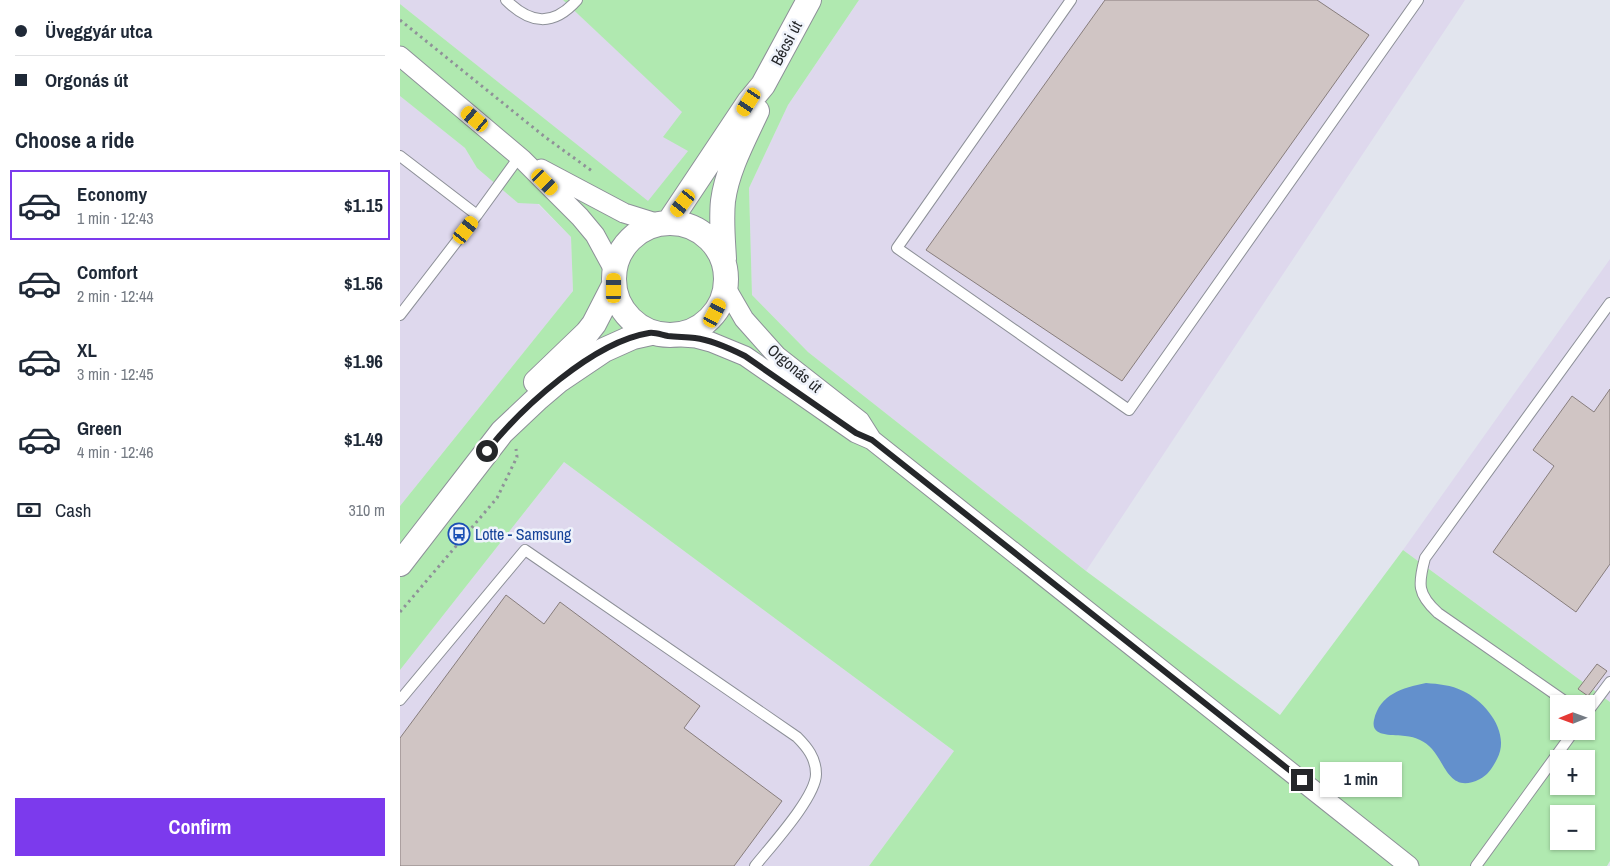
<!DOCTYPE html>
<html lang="en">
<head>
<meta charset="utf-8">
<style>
	:root { --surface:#fff; --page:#f2f2f3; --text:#1f2937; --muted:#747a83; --line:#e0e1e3; --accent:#7c3aed }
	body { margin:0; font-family:"Archivo Narrow",sans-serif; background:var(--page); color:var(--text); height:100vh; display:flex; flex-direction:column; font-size:19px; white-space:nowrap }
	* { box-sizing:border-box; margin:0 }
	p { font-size:16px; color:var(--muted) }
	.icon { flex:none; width:28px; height:28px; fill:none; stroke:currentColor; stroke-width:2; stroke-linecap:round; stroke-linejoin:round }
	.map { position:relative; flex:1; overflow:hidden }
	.side { display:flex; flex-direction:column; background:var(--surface); width:400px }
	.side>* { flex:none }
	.guide { display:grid; align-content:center; height:110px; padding:0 15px; background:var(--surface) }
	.needle { width:32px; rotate:269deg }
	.controls { position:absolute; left:1150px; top:695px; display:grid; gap:10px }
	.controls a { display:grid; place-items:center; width:45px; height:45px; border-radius:0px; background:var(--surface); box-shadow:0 1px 4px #0004; font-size:25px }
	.end { position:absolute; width:22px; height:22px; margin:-11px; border:6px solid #25272a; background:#fff; box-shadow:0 0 0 2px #fff }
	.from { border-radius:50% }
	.bubble { position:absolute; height:35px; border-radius:0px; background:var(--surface); box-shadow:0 1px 4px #0004; font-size:16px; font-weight:700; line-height:35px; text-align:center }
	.car { position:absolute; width:15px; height:30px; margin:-15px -8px; border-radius:6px; box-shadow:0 0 4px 1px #0007; background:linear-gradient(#f5c518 24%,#345 0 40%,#f5c518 0 76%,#345 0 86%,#f5c518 0) }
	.guide b { display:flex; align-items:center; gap:18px; height:48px; font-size:19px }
	.guide b+b { border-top:1px solid var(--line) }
	.guide i { width:12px; height:12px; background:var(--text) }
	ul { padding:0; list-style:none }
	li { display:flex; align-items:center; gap:15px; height:70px; margin:0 10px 8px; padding:0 5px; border:2px solid transparent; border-radius:0px }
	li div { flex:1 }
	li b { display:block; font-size:19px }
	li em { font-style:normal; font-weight:700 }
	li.active { border-color:var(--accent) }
	li>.icon { width:45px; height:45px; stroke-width:1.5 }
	h2 { padding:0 15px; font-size:22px; line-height:60px }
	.pay { display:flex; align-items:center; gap:12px; height:55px; padding:0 15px; font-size:19px }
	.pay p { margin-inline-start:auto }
	.action { display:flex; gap:10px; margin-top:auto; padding:10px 15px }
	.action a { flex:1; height:58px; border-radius:0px; background:var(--accent); color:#fff; font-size:20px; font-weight:700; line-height:58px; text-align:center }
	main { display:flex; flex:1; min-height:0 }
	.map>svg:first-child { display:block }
	.industrial { fill:#ded8ed }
	.green { fill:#b0e9b0; fill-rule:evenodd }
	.water { fill:#6390cc }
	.building { fill:#d0c5c4; stroke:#877d7c }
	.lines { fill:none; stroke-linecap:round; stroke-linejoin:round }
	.service-casing { stroke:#8d9098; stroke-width:12 }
	.minor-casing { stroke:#8d9098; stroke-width:21 }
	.tertiary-casing { stroke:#8d9098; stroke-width:26 }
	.path { stroke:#8f9198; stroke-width:3; stroke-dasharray:2.5 4; stroke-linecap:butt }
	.service { stroke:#fff; stroke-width:10 }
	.minor { stroke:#fff; stroke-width:19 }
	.tertiary { stroke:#fff; stroke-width:24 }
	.route { stroke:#25272a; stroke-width:6 }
	.labels { text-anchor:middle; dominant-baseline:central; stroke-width:5; stroke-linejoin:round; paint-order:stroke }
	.street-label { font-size:16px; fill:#25272a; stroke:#eff3fb }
	.transit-label { font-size:16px; fill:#164399; stroke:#eff3fb; text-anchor:start }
</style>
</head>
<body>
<main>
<section class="side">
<div class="guide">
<b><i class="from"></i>Üveggyár utca</b>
<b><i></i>Orgonás út</b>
</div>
<h2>Choose a ride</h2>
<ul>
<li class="active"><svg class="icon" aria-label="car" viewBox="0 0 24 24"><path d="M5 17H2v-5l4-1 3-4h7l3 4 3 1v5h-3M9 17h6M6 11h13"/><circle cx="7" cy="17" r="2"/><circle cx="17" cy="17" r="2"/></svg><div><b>Economy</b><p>1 min · 12:43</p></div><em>$1.15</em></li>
<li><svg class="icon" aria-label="car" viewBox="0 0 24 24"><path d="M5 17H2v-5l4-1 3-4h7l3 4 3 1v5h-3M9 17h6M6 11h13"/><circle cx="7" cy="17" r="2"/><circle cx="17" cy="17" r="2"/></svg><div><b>Comfort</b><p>2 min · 12:44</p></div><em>$1.56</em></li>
<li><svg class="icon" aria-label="car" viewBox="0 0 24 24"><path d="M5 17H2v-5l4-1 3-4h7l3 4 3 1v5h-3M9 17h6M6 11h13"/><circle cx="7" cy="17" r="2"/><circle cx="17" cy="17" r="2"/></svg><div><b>XL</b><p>3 min · 12:45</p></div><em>$1.96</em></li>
<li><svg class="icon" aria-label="car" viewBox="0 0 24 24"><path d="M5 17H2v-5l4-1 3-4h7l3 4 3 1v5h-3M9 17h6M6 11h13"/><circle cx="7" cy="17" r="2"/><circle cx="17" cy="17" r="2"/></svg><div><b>Green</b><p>4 min · 12:46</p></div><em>$1.49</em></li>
</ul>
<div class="pay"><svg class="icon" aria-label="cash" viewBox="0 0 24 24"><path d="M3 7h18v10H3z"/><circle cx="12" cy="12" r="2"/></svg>Cash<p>310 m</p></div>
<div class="action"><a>Confirm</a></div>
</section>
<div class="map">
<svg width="1210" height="866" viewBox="0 0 1210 866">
	<rect width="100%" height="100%" fill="#e2e5ee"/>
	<path class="industrial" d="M0 0H163L283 112 288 151 248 202 0 4Z
		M459 0H1065L686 571 408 352 352 295 349 188 388 105Z
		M0 96 65 148 77 168 138 204 171 237 173 291 0 506Z
		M1210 259V702L1003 550Z
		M164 462 554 751 469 866H0V670Z"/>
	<path class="green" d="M163 0H459L388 105 349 188 352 295 408 352 686 571 880 715 1003 550 1210 702V861L1207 866H469L554 751 164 462 0 670V506L173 291 171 237 139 204 118 203 77 168 65 148 0 96V4L248 201 288 151 263 137 282 112ZM1159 704H1186V731H1159ZM1159 759H1186V786H1159ZM1159 814H1186V841H1159Z"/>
	<path class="water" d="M1026 683C1039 684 1051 685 1063 691 1086 702 1111 733 1097 759 1093 767 1088 775 1080 779 1050 794 1046 765 1032 749 1025 741 1016 737 1005 736 994 734 970 738 974 720 980 694 1002 688 1026 683Z"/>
	<path class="building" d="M705 0H917L969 35 722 381 526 250Z
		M1210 389V564L1176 612 1093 552 1154 466 1133 450 1172 396 1194 412Z
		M106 595 144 624 160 602 300 706 284 728 382 801 334 866H0V738Z
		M1197 664 1207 671 1188 696 1178 689Z"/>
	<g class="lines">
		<g class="service-casing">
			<path id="service" d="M106 0C130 24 153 27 177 0
				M671 0 497 248 729 410 1018 0
				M0 156 77 215 0 315
				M77 215 119 157
				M0 700 125 550 397 737C407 747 416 758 416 774 416 797 371 846 355 866
				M1169 704 1038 613C1017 594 1018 584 1025 558L1210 303
				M1186 714 1210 682
				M1076 866 1174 731"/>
		</g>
		<g class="minor-casing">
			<path id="minor" d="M0 56 122 159 180 217 195 235 214 270
				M141 169 224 213 256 223
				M326 288 344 319 377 356 460 421 472 440
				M267 336 296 338 311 342 345 356 456 433 472 440 1009 866"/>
		</g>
		<g class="tertiary-casing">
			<path id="tertiary" d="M269 222 349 102 363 85 409 0
				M214 279a56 56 0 1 1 112 0a56 56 0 1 1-112 0Z
				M324 259C323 240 321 220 323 201 327 170 344 139 357 111
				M136 382 187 333 194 324 213 287
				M0 564 102 432 138 398 158 381 204 350 233 337 251 333"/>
		</g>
		<path class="path" d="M0 20 145 137 192 171
			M0 612 97 498 117 457 116 449"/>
		<use href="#service" class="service"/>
		<use href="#minor" class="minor"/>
		<use href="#tertiary" class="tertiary"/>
	</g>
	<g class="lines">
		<path class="route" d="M87 451C121 408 193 342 249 333 255 332 262 335 268 336 277 337 286 337 295 338 312 340 329 348 345 356L456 433 472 440 902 780"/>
	</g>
	<defs>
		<g id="bus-ring" transform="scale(1.125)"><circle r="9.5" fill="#eff3fb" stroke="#1a4fb4" stroke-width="1.5"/><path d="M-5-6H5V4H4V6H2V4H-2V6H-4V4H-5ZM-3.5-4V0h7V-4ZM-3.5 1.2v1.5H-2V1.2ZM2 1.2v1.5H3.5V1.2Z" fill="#1a4fb4"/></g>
	</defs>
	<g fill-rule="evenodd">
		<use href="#bus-ring" x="59" y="534"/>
	</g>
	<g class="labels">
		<g class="street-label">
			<text transform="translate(386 43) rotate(-62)">Bécsi út</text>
			<text transform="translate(395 368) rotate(40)">Orgonás út</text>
		</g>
		<g class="transit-label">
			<text x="75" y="534">Lotte - Samsung</text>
		</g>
	</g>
</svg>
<div class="controls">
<a><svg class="needle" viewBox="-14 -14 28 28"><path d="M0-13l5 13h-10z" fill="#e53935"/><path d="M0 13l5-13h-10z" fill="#747a83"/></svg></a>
<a>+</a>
<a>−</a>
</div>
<i class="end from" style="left:87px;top:451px"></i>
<i class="end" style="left:902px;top:780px"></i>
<div class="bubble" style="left:920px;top:762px;width:82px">1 min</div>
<i class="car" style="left:349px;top:102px;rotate:213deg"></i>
<i class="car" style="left:75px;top:119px;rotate:310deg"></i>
<i class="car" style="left:145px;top:182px;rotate:135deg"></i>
<i class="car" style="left:283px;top:203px;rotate:217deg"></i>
<i class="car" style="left:66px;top:230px;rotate:38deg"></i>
<i class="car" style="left:214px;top:288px;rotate:0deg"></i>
<i class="car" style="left:315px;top:313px;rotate:28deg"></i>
</div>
</main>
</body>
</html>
